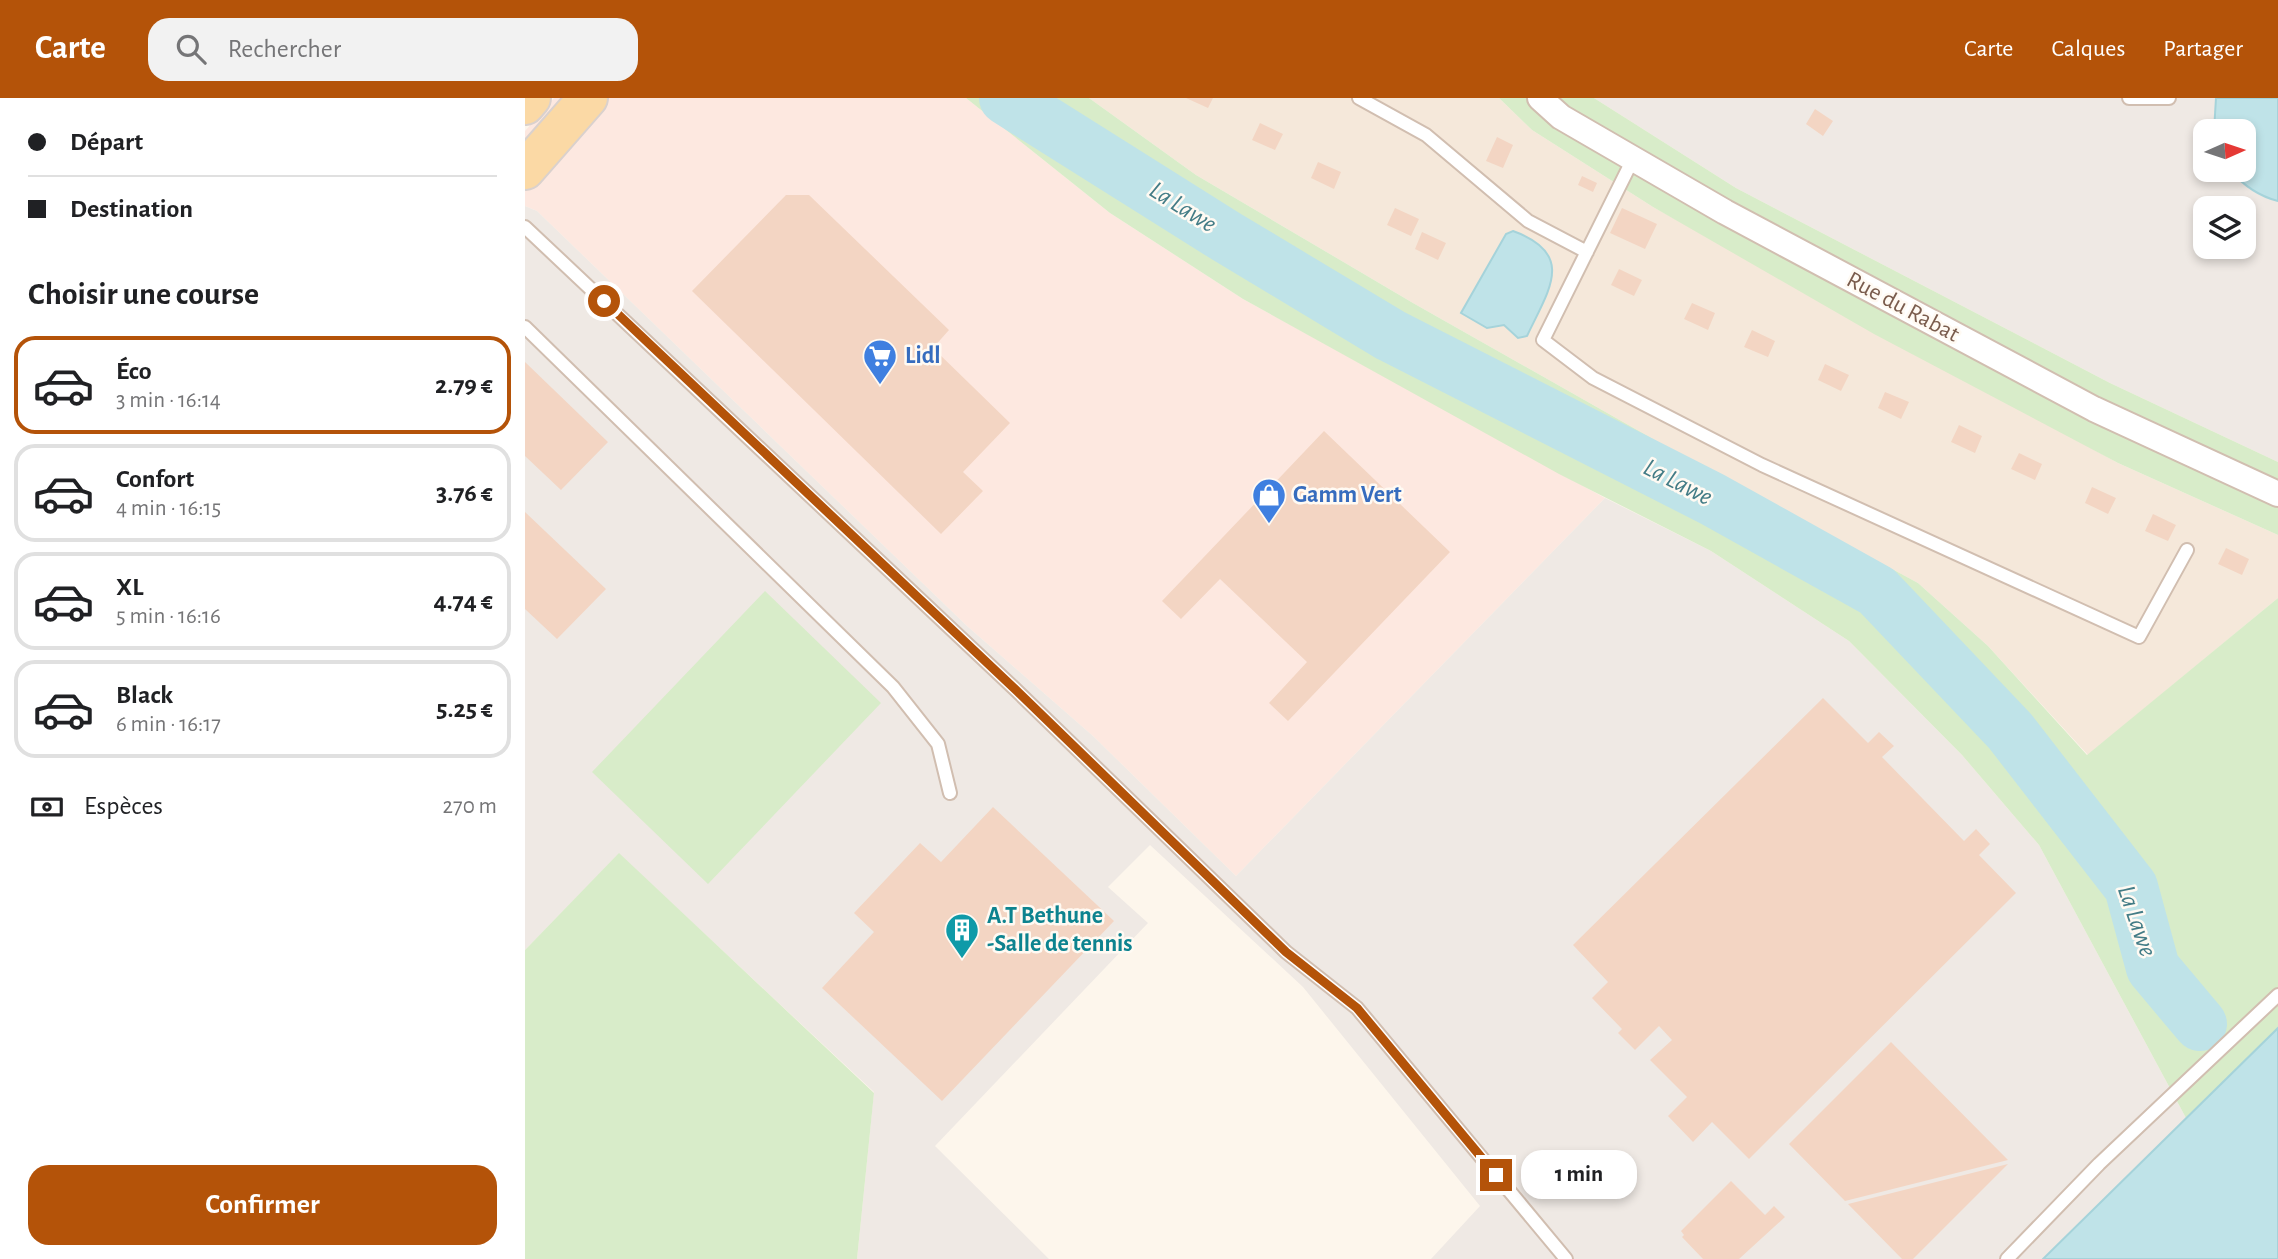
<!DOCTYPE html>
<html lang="fr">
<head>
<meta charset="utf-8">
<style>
	:root { --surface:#fff; --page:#f2f2f2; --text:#202124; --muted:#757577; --line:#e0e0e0; --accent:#b45309 }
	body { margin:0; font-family:"Alegreya Sans",sans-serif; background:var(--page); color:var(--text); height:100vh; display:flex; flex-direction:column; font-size:26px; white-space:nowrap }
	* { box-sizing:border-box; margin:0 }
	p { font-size:23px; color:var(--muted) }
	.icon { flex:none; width:38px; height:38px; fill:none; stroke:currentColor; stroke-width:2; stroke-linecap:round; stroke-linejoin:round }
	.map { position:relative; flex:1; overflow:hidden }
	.panel { display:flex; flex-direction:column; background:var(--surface); width:525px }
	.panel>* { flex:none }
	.top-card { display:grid; align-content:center; height:154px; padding:0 28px; background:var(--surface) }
	.needle { width:46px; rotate:87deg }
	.buttons { position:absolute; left:1668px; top:21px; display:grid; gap:14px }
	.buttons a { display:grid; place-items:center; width:63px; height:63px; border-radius:14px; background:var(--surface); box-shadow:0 4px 10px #0003; font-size:35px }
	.end { position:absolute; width:32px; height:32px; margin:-16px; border:9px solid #b45309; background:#fff; box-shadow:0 0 0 4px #fff }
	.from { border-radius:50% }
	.bubble { position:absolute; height:49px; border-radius:21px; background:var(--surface); box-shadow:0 4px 10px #0003; font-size:23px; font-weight:600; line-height:49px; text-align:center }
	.top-card b { display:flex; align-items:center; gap:24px; height:66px; font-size:26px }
	.top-card b+b { border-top:2px solid var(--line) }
	.top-card i { width:18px; height:18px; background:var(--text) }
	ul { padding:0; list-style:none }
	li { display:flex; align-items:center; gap:21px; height:98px; margin:0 14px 10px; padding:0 14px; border:4px solid var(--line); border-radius:21px }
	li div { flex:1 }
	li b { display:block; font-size:26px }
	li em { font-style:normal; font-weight:600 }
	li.selected { border-color:var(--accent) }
	li>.icon { width:63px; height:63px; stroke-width:1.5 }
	h2 { padding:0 28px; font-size:32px; line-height:84px }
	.pay { display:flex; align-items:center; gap:18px; height:77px; padding:0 28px; font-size:26px }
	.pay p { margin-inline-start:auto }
	.cta { display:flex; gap:14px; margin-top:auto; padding:14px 28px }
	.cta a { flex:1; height:80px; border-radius:21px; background:var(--accent); color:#fff; font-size:28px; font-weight:600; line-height:80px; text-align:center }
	header { display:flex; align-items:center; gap:42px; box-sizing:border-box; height:98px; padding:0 35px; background:var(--accent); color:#fff }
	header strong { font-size:33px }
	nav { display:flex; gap:38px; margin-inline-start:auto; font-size:24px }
	.search { width:490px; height:63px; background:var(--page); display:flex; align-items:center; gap:18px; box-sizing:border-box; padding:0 24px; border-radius:21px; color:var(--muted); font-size:26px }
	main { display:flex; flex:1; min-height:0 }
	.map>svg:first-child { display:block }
	.residential { fill:#f5e8da }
	.commercial { fill:#fde8e0 }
	.industrial { fill:#efe9e4; fill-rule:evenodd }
	.green { fill:#d8ecc9 }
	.water { fill:#bfe3e8; stroke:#a5d3da; stroke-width:2 }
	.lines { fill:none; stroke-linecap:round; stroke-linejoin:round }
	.river { stroke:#bfe3e8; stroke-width:54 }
	.building { fill:#f3d5c3 }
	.lane-casing { stroke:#d1beb0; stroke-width:16 }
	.street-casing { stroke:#d1beb0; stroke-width:28 }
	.primary-casing { stroke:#dad1cd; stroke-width:42 }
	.lane { stroke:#fff; stroke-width:12 }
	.street { stroke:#fff; stroke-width:24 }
	.primary { stroke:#fbd9a5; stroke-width:38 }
	.route { stroke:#b45309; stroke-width:9 }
	.labels { text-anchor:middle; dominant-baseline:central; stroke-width:5; stroke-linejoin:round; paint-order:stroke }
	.street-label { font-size:24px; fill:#7a5c4d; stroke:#fffaf3 }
	.shop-label { font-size:24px; font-weight:bold; fill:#366cbe; stroke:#fffaf3; text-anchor:start }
	.culture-label { font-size:24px; font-weight:bold; fill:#0d838f; stroke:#fffaf3; text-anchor:start }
	.water-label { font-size:26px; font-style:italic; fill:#437c86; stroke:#fffaf3 }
</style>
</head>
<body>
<header>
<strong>Carte</strong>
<div class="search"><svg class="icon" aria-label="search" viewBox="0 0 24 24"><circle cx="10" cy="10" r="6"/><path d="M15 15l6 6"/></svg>Rechercher</div>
<nav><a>Carte</a><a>Calques</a><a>Partager</a></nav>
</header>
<main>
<section class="panel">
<div class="top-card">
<b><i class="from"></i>Départ</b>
<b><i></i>Destination</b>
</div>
<h2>Choisir une course</h2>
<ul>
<li class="selected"><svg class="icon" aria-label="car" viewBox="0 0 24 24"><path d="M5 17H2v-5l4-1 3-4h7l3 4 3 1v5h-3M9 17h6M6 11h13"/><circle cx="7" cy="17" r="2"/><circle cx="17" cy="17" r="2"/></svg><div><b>Éco</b><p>3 min · 16:14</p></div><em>2.79 €</em></li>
<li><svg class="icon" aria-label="car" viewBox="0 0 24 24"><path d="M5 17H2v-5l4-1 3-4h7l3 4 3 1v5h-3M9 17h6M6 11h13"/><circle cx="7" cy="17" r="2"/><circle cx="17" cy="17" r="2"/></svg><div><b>Confort</b><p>4 min · 16:15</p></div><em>3.76 €</em></li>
<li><svg class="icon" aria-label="car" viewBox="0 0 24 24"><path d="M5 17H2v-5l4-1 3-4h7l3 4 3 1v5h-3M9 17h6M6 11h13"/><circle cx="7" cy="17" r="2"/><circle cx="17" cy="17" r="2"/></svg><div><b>XL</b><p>5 min · 16:16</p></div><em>4.74 €</em></li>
<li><svg class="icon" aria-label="car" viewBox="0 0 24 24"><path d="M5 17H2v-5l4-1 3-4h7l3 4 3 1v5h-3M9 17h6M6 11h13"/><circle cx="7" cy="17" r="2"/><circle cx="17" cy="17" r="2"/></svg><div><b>Black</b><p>6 min · 16:17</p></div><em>5.25 €</em></li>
</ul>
<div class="pay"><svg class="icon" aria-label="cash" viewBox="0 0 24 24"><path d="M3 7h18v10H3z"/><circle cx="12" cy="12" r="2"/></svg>Espèces<p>270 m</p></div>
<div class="cta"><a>Confirmer</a></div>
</section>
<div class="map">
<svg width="1753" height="1161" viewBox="0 0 1753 1161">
	<rect width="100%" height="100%" fill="#fdf6ec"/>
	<path class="residential" d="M564 0H974L1007 32 1128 109 1593 365 1753 437V500L1563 657 1463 548 1393 485 1144 350 888 205 671 77Z"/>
	<path class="commercial" d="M29 0H441L585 115 718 201 1080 400 711 778 568 638 442 528 12 113 0 108V33Z"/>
	<path class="industrial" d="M1069 0H1753V364L1585 285 1211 90ZM1680 33H1718V72H1680ZM1680 110H1718V149H1680Z
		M0 108 12 113 442 528 568 638 711 778 1080 400 1186 453 1324 543 1437 657 1514 747 1661 1020 1519 1161H906L955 1108 778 889 625 747 583 789 623 825 410 1048 524 1161H332L349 994 94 756 0 852Z"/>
	<path class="green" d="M441 0H564L671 77 888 205 1144 350 1393 485 1463 548 1562 657 1753 500V930L1661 1020 1514 747 1437 657 1324 543 1186 453 1034 376 718 201 585 115Z
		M974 0H1069L1211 90 1585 285 1753 364V437L1593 365 1349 236 1128 109 1007 32Z
		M240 493 356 605 183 786 67 674Z
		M94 755 349 995 332 1161H0V852Z"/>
	<path class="water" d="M1691 0H1753V103C1733 98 1718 87 1705 72H1718V33H1689Z
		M988 133C1052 156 1023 193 1002 238L993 240 979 227 962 230 936 215 981 136Z
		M1753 930V1161H1518Z"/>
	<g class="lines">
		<path class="river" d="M481 0 702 139 865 237 1187 401 1352 493 1485 633 1606 789 1628 870 1675 926"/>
	</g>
	<path class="building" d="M661 0H688L683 10Z
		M1290 11 1308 23 1298 38 1281 26Z
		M735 25 758 36 750 52 727 42Z
		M972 39 988 47 978 70 961 63Z
		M793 64 816 74 809 91 786 80Z
		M1057 78 1072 85 1068 94 1053 87Z
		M261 97H284L424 232 408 250 485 325 438 374 458 393 416 436 167 193Z
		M870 110 894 121 886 138 862 127Z
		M1097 110 1132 126 1120 151 1085 135Z
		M897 134 921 145 913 162 890 151Z
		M1094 171 1117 182 1109 198 1086 187Z
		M1167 205 1190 215 1183 232 1159 221Z
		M1227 232 1250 243 1243 259 1219 249Z
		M0 264 83 344 36 392 0 358Z
		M1300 266 1324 277 1316 293 1293 282Z
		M1360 294 1384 304 1376 321 1353 310Z
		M1434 327 1457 338 1450 355 1426 344Z
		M799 333 925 454 763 623 744 605 782 564 695 481 656 521 637 503Z
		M1494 355 1517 366 1510 382 1486 371Z
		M1567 389 1591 400 1583 416 1560 405Z
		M0 414 81 491 32 541 0 511Z
		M1628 416 1651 427 1643 443 1620 433Z
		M1701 450 1724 461 1717 477 1693 466Z
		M1298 600 1343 645 1354 634 1369 648 1357 659 1439 743 1451 731 1465 746 1454 757 1491 795 1224 1061 1187 1024 1168 1044 1143 1018 1162 999 1125 962 1147 942 1134 928 1110 952 1093 935 1097 931 1067 900 1083 884 1048 847Z
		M468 709 589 823 417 1003 297 890 349 834 329 815 395 745 416 764Z
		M1366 944 1483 1062 1320 1103 1264 1046Z
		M1483 1066 1388 1161H1377L1323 1106Z
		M1206 1083 1240 1117 1249 1108 1260 1119 1214 1161H1178L1157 1139 1159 1137 1156 1133Z"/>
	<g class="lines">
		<g class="lane-casing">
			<path id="lane" d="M834 0 901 37 1003 123 1062 154
				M1604 0H1644
				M1108 61 1018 242 1068 280 1237 367 1614 539 1662 452
				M0 129 492 593 761 854 832 910 1041 1161
				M0 229 368 589 413 646 425 695
				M1482 1161 1574 1066 1753 897"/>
		</g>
		<g class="street-casing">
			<path id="street" d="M1015 0 1036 19 1200 114 1569 311 1753 396"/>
		</g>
		<g class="primary-casing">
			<path id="primary" d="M0 7 6 0
				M0 72 63 0"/>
		</g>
		<use href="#lane" class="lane"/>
		<use href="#street" class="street"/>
		<use href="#primary" class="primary"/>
	</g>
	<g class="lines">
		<path class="route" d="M79 203 492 593 761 854 832 910 971 1077"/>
	</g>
	<defs>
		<g id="supermarket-pin" transform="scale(1.75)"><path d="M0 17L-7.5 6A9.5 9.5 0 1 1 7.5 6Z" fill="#3f7fe0" stroke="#fffaf3"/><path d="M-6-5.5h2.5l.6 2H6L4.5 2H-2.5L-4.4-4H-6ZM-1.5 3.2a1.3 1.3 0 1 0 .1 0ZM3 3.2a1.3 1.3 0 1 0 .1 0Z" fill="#fff"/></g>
		<g id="shop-pin" transform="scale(1.75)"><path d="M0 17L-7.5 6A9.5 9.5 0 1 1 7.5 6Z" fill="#3f7fe0" stroke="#fffaf3"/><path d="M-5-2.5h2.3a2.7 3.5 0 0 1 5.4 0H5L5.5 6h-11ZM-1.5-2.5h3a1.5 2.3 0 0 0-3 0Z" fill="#fff"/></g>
		<g id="building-pin" transform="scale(1.75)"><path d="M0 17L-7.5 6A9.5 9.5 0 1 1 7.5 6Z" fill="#0f9aa8" stroke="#fffaf3"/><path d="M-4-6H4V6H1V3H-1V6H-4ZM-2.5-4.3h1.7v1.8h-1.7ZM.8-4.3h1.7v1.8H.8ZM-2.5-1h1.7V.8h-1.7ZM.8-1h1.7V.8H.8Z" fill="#fff"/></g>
	</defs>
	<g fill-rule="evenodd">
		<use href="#supermarket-pin" x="355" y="258"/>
		<use href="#shop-pin" x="744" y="397"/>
		<use href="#building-pin" x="437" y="832"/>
	</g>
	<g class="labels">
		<g class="street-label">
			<text transform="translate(1378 209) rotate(28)">Rue du Rabat</text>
		</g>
		<g class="shop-label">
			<text x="380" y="258">Lidl</text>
			<text x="768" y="397">Gamm Vert</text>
		</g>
		<g class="culture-label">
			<text x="462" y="818">A.T Bethune<tspan x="462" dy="28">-Salle de tennis</tspan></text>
		</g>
		<g class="water-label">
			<text transform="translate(658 109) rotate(32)">La Lawe</text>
			<text transform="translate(1153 384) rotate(27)">La Lawe</text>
			<text transform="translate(1612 823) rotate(71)">La Lawe</text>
		</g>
	</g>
</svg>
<div class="buttons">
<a><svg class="needle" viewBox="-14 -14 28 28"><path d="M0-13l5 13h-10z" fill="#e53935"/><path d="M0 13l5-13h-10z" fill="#757577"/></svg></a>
<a><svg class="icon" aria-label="layers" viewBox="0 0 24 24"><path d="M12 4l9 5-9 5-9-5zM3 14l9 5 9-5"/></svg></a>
</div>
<i class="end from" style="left:79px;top:203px"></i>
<i class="end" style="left:971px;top:1077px"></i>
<div class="bubble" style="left:996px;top:1052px;width:116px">1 min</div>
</div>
</main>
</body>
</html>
